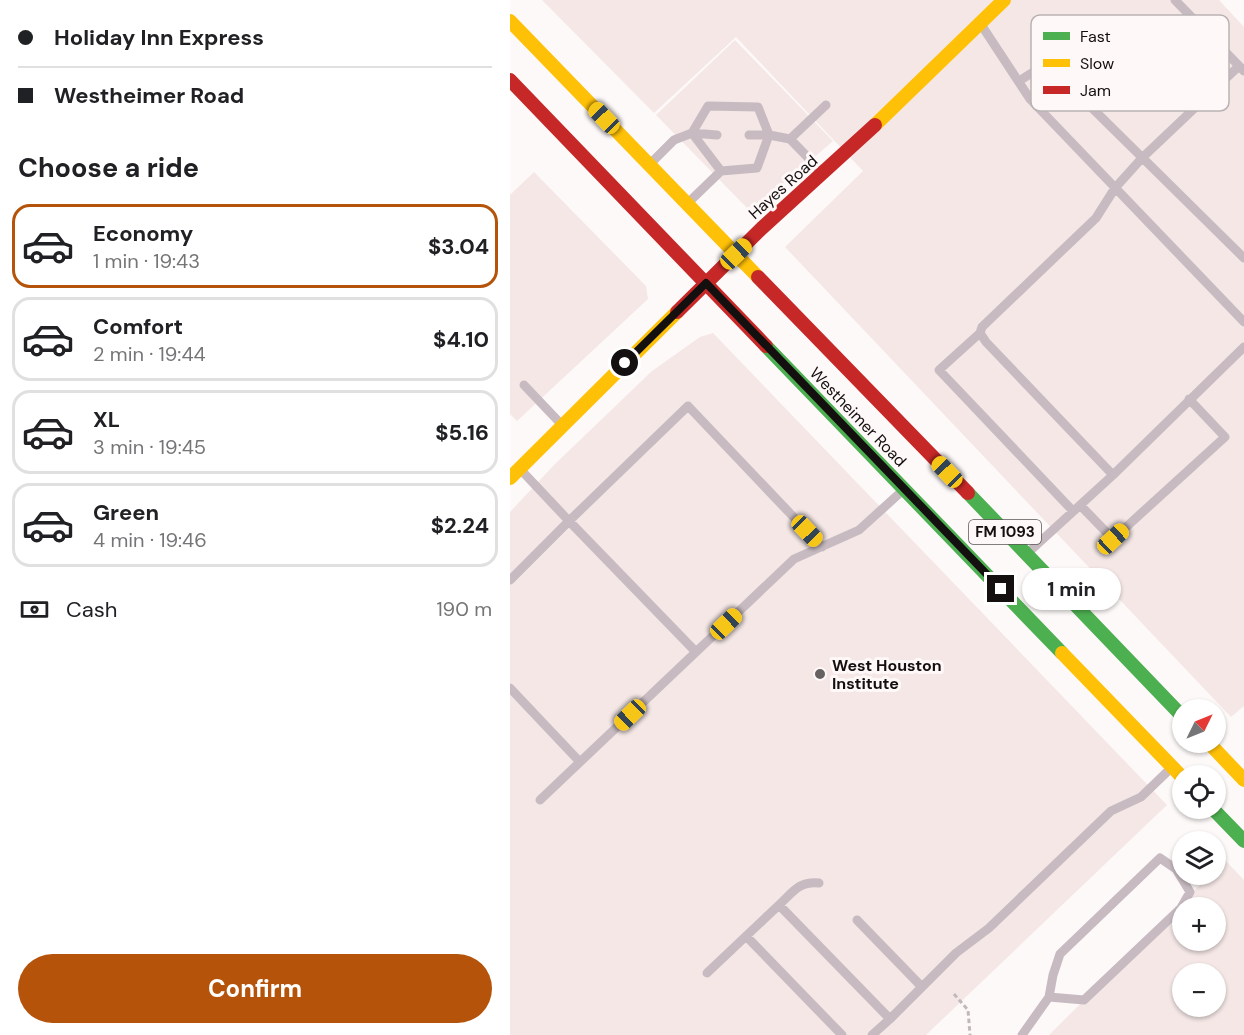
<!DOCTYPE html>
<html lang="en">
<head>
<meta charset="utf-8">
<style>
	:root { --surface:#fff; --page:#f2f2f2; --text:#202124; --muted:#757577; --line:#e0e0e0; --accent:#b45309 }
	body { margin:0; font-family:"DM Sans",sans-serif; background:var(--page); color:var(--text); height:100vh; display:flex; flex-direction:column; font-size:22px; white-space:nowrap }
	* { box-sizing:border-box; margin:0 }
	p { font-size:20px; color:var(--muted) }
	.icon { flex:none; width:33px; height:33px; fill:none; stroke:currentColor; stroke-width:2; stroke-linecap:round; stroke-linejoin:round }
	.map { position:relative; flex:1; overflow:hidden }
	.side { display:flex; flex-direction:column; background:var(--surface); width:510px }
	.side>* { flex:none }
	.banner { display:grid; align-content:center; height:132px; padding:0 18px; background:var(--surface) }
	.needle { width:39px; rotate:47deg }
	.fabs { position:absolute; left:662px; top:699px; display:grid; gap:12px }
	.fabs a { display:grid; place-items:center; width:54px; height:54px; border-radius:50%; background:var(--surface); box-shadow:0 2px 4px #0004; font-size:30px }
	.end { position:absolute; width:27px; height:27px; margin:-14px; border:8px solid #151010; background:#fff; box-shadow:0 0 0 3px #fff }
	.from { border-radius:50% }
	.bubble { position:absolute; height:42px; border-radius:21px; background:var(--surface); box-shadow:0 2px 4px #0004; font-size:20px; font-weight:700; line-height:42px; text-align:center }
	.car { position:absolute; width:18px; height:36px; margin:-18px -9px; border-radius:8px; box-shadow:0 0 4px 2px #0007; background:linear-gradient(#f5c518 24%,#345 0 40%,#f5c518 0 76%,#345 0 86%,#f5c518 0) }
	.banner b { display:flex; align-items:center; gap:21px; height:57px; font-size:22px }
	.banner b+b { border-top:2px solid var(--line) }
	.banner i { width:15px; height:15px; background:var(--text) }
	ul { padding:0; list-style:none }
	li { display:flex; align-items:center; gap:18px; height:84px; margin:0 12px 9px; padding:0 6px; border:3px solid var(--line); border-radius:18px }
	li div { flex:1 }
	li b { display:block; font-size:22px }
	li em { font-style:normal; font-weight:700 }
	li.active { border-color:var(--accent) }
	li>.icon { width:54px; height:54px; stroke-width:1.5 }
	h2 { padding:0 18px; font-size:27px; line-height:72px }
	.pay { display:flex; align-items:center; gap:15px; height:66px; padding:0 18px; font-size:22px }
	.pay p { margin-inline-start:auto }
	.action { display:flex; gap:12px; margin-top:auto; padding:12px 18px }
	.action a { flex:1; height:69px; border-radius:36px; background:var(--accent); color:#fff; font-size:24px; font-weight:700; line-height:69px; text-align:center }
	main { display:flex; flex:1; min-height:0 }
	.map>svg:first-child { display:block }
	.built { fill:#f4e7e6; fill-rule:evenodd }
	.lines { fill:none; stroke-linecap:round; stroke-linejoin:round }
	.path { stroke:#c1b8bc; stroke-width:3; stroke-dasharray:4.5 3; stroke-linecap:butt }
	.lane { stroke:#c7bbc1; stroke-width:9 }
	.fast { stroke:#4caf50; stroke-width:14 }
	.slow { stroke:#ffc107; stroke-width:14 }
	.jam { stroke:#c62828; stroke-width:14 }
	.route { stroke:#151010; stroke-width:8 }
	.poi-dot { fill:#676262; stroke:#fff8f8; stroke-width:2 }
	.labels { text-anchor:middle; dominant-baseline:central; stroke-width:6; stroke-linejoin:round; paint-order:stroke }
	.shield { fill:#fff8f8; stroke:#5b5656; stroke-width:1.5 }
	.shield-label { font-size:15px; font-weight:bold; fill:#151010 }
	.street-label { font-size:16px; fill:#151010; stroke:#fff8f8 }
	.poi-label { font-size:16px; font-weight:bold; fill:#151010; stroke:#fff8f8; text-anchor:start }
	.key { fill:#fff8f8; stroke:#b9b2b2; stroke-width:1.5 }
	.key-label { font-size:16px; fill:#151010 }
</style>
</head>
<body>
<main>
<section class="side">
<div class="banner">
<b><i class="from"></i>Holiday Inn Express</b>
<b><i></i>Westheimer Road</b>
</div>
<h2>Choose a ride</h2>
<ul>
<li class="active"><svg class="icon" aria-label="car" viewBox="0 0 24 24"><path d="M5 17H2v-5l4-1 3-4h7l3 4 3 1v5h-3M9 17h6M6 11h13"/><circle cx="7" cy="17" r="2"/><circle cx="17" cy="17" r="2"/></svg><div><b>Economy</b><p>1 min · 19:43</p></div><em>$3.04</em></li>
<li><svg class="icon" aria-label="car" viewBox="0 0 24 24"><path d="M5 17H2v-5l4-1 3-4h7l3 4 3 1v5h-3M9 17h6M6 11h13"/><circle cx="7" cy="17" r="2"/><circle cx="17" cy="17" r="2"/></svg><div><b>Comfort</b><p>2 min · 19:44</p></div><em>$4.10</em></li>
<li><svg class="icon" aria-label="car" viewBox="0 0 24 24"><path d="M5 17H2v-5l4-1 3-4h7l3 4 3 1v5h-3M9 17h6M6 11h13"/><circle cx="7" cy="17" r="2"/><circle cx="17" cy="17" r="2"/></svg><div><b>XL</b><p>3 min · 19:45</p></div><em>$5.16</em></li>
<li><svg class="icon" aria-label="car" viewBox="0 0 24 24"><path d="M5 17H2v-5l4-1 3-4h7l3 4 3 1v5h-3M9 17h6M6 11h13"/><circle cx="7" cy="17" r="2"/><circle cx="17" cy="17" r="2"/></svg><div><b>Green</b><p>4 min · 19:46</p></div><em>$2.24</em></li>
</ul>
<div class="pay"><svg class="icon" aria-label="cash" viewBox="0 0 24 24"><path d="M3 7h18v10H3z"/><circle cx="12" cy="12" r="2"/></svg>Cash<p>190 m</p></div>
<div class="action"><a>Confirm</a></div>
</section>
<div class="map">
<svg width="734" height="1035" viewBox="0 0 734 1035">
	<rect width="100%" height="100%" fill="#fef9f9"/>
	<path class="built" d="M32 0H709L734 27V706L721 717 275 247 353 171 226 37 144 113Z
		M225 40 323 141 241 212 146 115Z
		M24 172 136 286 138 299 7 421 0 414V195Z
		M203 333 657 805 416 1035H0V512L44 465 142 371 190 337Z
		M715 860 734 880V1035H539L700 875 705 874V870ZM672 908H705V940H672ZM672 974H705V1006H672Z"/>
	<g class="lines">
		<path class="path" d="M444 994 458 1010 460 1035"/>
		<path class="lane" d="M665 0 734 71
			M472 26 520 99 734 322
			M509 81 528 69 538 72 564 98 581 107 734 258
			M182 133 211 171
			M182 133 207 135
			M239 135H259L280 139 316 105
			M280 139 312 172
			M142 162 164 140 182 133 198 106 248 107 259 135 247 168 211 171 181 200
			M470 333 429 370 563 511
			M14 385 52 425
			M603 475 476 342 470 333 472 327 586 218 605 188 632 158 729 66
			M570 505 603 539 715 437 679 399
			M521 550 603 475 734 347
			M0 580 59 521 11 470
			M186 652 59 521 178 406 312 547
			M0 688 70 762 284 559 349 530 391 492
			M30 800 70 762
			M269 905C283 892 289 881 309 883
			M347 920 412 987
			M236 936 332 1035
			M197 973 269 905 380 1019 446 953 479 928 601 811 631 797 659 770
			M362 1035 380 1019
			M512 1035 539 997 543 975 550 954 650 858 666 869 680 892 671 908 574 1000 539 997"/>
		<path class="fast" d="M256 346 552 653
			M458 493 672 716
			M702 808 734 841"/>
		<path class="slow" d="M0 21 248 277
			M365 125 494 0
			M0 478 167 312
			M552 653 672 777
			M698 742 734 780"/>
		<path class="jam" d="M0 80 256 346
			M248 277 458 493
			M167 312 252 228 365 125"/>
	</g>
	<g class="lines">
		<path class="route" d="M115 363 196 283 491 589"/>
	</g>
	<circle class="poi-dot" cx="310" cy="674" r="6"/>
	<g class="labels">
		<rect class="shield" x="459" y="520" width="72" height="24" rx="4.5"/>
		<g class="shield-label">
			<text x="495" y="532">FM 1093</text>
		</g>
		<g class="street-label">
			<text transform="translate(273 187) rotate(-42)">Hayes Road</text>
			<text transform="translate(348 417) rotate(46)">Westheimer Road</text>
		</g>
		<g class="poi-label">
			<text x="322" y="665">West Houston<tspan x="322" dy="18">Institute</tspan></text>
		</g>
	</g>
	<rect x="521" y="15" width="198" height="96" rx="9" class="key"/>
	<rect x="533" y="32" width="27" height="8" fill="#4caf50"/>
	<rect x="533" y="59" width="27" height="8" fill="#ffc107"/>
	<rect x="533" y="86" width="27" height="8" fill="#c62828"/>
	<g class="key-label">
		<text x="570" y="42">Fast</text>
		<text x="570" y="69">Slow</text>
		<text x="570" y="96">Jam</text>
	</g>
</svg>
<div class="fabs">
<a><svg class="needle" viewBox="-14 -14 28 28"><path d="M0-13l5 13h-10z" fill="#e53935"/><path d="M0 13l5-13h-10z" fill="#757577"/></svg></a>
<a><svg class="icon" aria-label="locate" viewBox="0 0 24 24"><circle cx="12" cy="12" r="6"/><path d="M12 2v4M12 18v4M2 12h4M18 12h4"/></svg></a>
<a><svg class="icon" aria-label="layers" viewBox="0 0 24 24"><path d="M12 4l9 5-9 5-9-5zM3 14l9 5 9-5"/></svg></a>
<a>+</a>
<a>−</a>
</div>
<i class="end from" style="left:115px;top:363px"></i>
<i class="end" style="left:491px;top:589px"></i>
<div class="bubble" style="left:512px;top:568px;width:99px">1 min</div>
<i class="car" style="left:94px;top:118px;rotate:316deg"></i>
<i class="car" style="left:226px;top:254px;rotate:46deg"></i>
<i class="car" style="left:437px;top:472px;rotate:316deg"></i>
<i class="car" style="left:297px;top:531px;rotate:136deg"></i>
<i class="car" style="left:603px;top:539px;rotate:47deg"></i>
<i class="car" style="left:216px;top:624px;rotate:46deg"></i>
<i class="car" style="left:120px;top:715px;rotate:226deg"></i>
</div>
</main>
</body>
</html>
